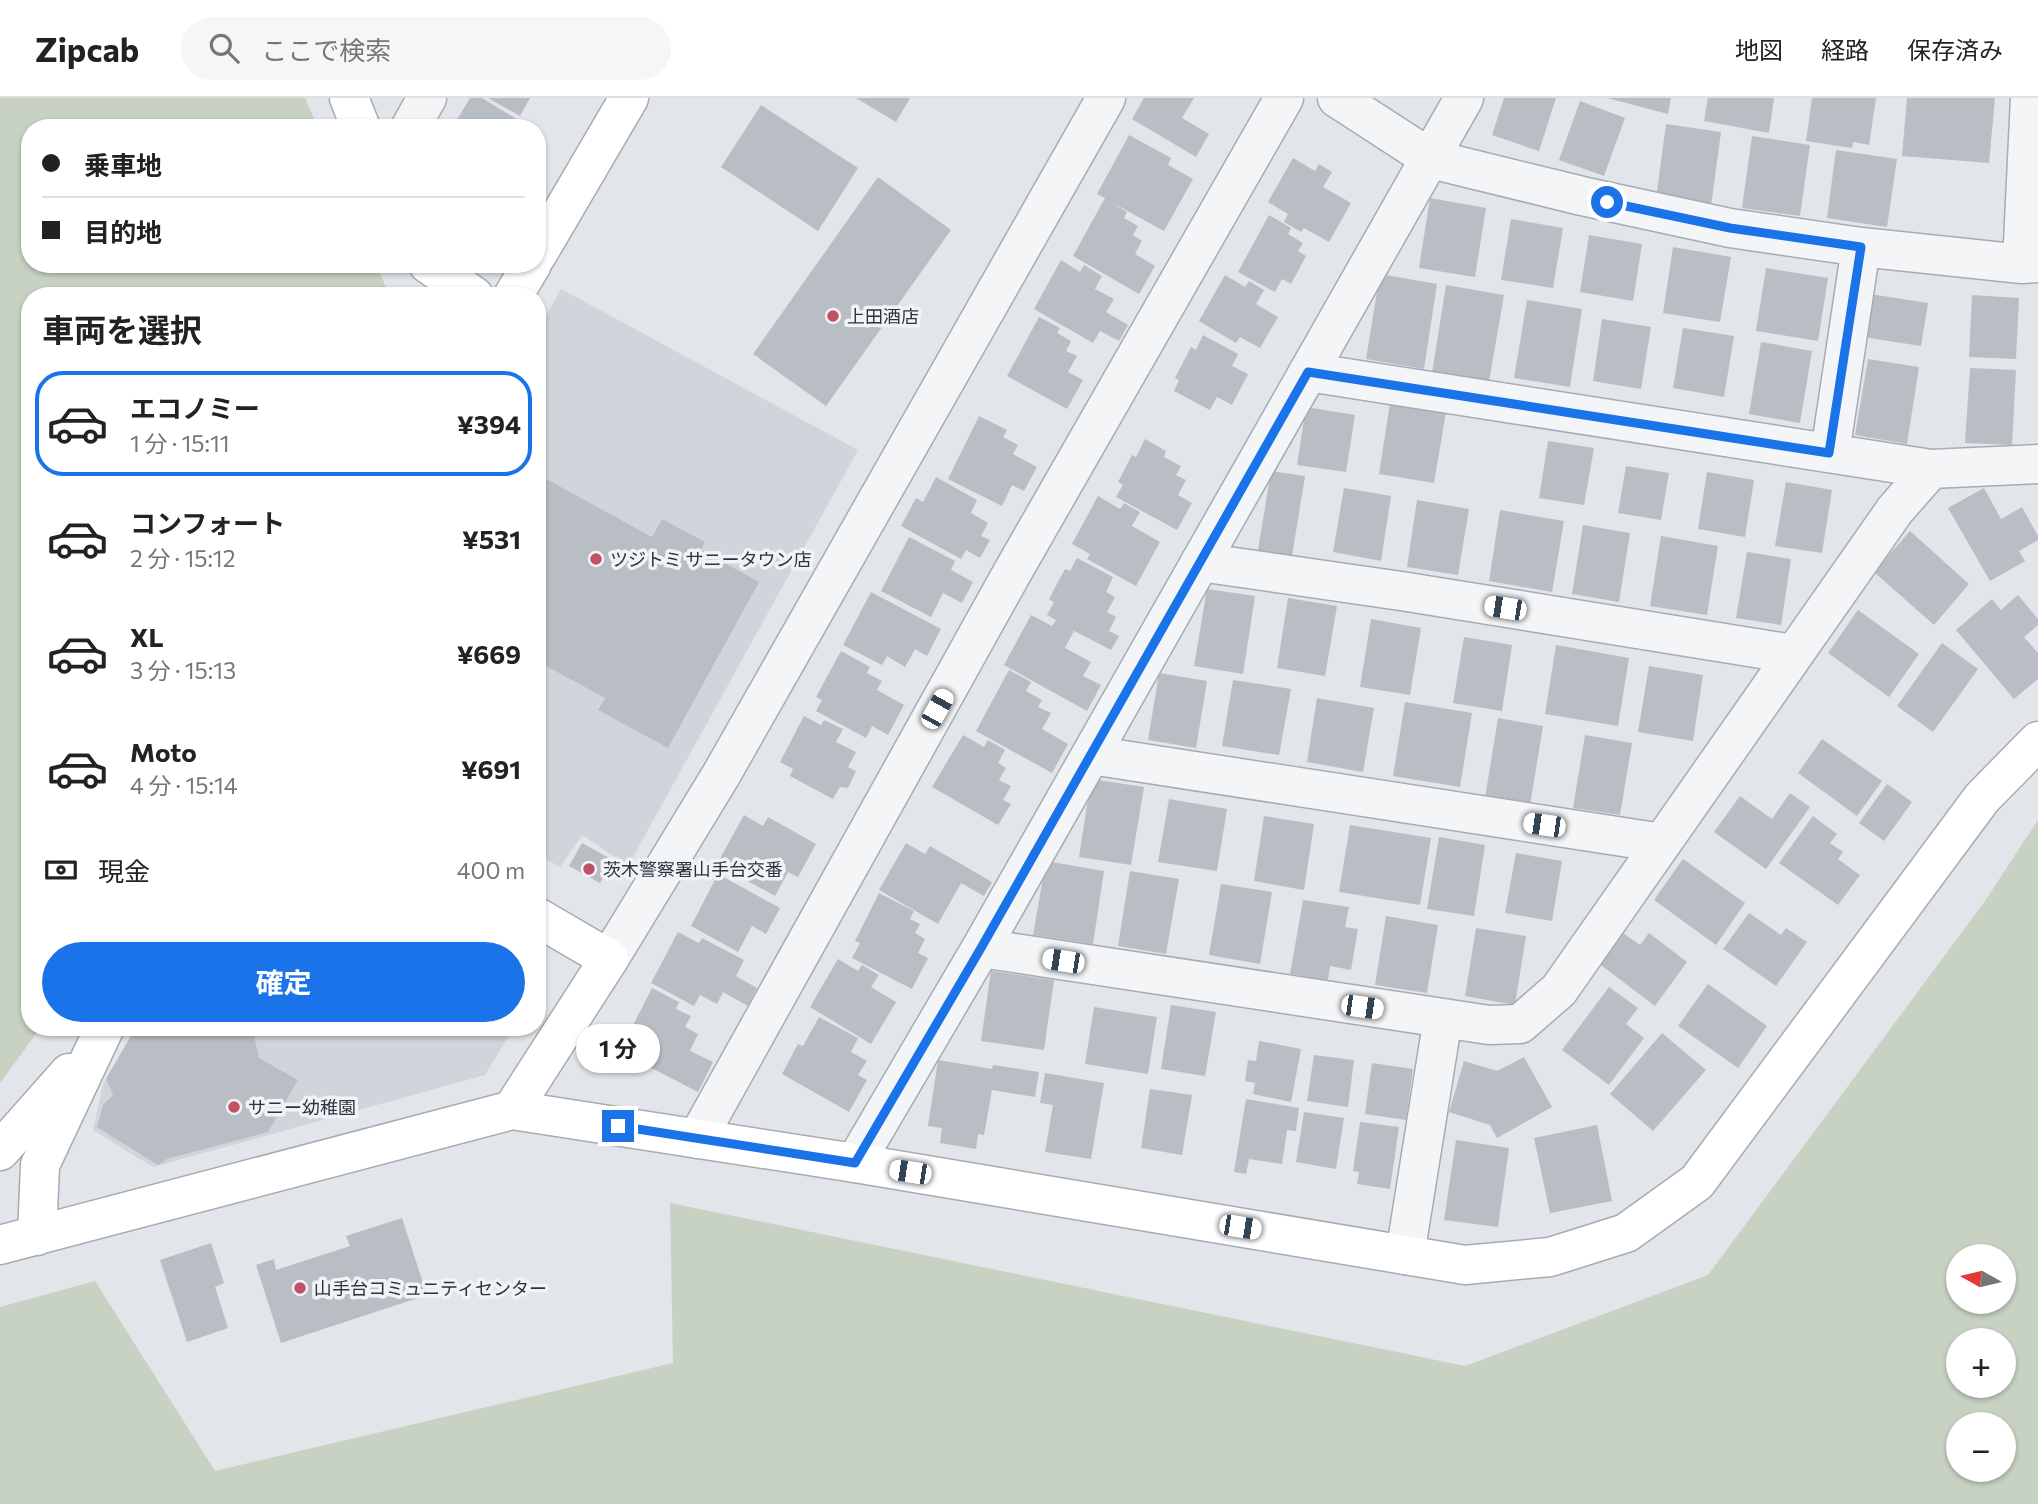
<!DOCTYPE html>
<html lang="ja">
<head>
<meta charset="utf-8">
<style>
	:root { --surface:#fff; --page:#f6f6f6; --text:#222; --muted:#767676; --line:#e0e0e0; --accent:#1a73e8 }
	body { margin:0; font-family:Commissioner,"Noto Sans JP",sans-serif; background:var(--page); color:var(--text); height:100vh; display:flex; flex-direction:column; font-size:26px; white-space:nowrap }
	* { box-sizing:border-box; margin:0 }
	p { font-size:23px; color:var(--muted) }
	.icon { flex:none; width:38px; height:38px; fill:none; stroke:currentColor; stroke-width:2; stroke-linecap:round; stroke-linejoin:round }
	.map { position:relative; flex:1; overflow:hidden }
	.details { position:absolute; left:21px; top:189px; width:525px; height:749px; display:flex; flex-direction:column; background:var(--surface); border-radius:28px; box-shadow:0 2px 5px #0004 }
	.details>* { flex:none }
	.banner { position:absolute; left:21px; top:21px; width:525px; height:154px; border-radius:28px; box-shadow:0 2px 5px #0004; display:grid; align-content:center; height:154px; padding:0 21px; background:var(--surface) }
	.needle { width:46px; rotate:278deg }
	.controls { position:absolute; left:1946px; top:1146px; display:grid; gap:14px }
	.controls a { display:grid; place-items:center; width:70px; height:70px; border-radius:50%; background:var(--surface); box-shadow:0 2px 5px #0004; font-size:35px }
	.end { position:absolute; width:32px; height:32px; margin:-16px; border:9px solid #1a73e8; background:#fff; box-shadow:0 0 0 4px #fff }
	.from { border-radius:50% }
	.bubble { position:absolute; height:49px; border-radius:24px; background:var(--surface); box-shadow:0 2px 5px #0004; font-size:23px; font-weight:700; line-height:49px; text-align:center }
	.car { position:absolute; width:21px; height:42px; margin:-21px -10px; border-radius:9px; box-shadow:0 0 5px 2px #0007; background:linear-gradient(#fff 24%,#345 0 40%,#fff 0 76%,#345 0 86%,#fff 0) }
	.banner b { display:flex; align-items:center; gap:24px; height:66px; font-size:26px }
	.banner b+b { border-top:2px solid var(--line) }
	.banner i { width:18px; height:18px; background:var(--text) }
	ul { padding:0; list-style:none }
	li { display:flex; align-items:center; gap:21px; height:105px; margin:0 14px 10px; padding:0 7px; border:4px solid transparent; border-radius:28px }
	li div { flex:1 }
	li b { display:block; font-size:26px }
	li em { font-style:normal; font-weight:700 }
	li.current { border-color:var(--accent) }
	li>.icon { width:63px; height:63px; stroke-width:1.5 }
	h2 { padding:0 21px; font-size:32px; line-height:84px }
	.pay { display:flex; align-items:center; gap:18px; height:77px; padding:0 21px; font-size:26px }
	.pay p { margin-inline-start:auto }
	.primary-button { display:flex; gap:14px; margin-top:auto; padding:14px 21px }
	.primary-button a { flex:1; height:80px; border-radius:42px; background:var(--accent); color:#fff; font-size:28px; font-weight:700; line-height:80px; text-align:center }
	header { display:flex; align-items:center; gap:42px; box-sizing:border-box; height:98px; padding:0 35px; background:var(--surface); border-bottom:2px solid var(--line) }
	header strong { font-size:33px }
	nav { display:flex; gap:38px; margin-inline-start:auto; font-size:24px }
	.search { width:490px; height:63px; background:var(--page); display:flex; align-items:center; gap:18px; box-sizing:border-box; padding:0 24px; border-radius:38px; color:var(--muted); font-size:26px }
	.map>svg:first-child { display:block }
	.built { fill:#d0d4db }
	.green { fill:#c7d2c3; fill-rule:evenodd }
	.building { fill:#b9bec5 }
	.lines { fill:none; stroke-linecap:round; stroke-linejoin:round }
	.street-casing { stroke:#a7acb3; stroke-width:41 }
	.secondary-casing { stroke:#a7acb3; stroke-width:41 }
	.street { stroke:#f4f5f7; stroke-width:38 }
	.secondary { stroke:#fff; stroke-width:38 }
	.route { stroke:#1a73e8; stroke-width:9 }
	.poi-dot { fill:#c35165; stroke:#f1f3f6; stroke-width:2.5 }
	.labels { text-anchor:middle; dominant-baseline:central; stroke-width:7; stroke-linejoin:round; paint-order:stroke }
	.poi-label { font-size:18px; fill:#2b333f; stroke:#f1f3f6; text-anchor:start }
</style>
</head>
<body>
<header>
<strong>Zipcab</strong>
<div class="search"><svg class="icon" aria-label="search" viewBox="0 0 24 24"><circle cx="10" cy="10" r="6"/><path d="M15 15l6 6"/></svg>ここで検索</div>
<nav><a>地図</a><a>経路</a><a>保存済み</a></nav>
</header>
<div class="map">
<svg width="2038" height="1406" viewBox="0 0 2038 1406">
	<rect width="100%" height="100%" fill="#e2e5e9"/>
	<path class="built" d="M561 191 858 352 628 768 582 737 560 769 537 756V233Z
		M137 929H514L485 977 153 1069 93 1032 103 986Z"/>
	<path class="green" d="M0 0H305L318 30H30V166H376L385 187 395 198H30V929H41L0 985Z
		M2038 722V1406H0V1209L95 1183 215 1373 673 1265 670 1105 1465 1268 1708 1177 1985 803ZM1958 1158H2004V1204H1958ZM1958 1242H2004V1288H1958ZM1958 1326H2004V1372H1958Z"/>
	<path class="building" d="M470 0H482L520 23 516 30H452Z
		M488 0H530L520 18Z
		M856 0H910L896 24Z
		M1144 0H1194L1182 20 1209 36 1196 59 1132 21Z
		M1504 0H1556L1539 53 1492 37Z
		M1607 0H1671L1668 16Z
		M1708 0H1774L1769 35 1704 23Z
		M1812 0H1876L1869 47 1853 44 1852 50 1806 43Z
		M1907 0H1995L1989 65 1902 58Z
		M1580 3 1625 20 1604 78 1559 62Z
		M761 7 858 70 818 133 721 69Z
		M1666 26 1721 34 1711 108 1656 101Z
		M1129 37 1171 60 1168 67 1193 81 1164 133 1111 104 1127 114 1124 120 1138 128 1133 137 1142 143 1135 156 1155 168 1139 196 1073 158 1105 100 1097 96Z
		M1752 38 1810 47 1800 118 1742 110Z
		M1836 52 1897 61 1887 129 1827 120Z
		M1293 60 1315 73 1319 66 1332 74 1323 89 1351 105 1329 144 1304 130 1301 134 1284 124 1288 116 1268 104Z
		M878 79 951 132 826 308 753 256Z
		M1430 100 1486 110 1475 179 1419 170Z
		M1269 117 1291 130 1288 136 1303 145 1298 153 1306 158 1291 186 1282 181 1275 194 1238 174Z
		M1511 121 1563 130 1553 190 1501 182Z
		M1589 137 1642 146 1633 203 1580 194Z
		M1673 149 1731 159 1720 224 1663 215Z
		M1061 162 1080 174 1084 167 1102 178 1095 191 1114 201 1106 214 1128 227 1119 243 1100 233 1093 245 1034 211Z
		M1766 170 1828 180 1818 243 1756 233Z
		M1380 176 1437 186 1424 271 1366 261Z
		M1225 177 1245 189 1249 183 1264 192 1256 206 1278 219 1260 250 1240 239 1236 245 1199 223Z
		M1446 187 1504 197 1489 284 1432 275Z
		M1870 196 1928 205 1921 248 1863 239Z
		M1972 197 2019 200 2016 261 1969 259Z
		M1527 202 1582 211 1570 289 1514 280Z
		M1039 219 1060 230 1057 235 1071 243 1066 253 1077 258 1068 274 1083 282 1067 311 1007 278Z
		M1602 221 1651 229 1641 291 1593 283Z
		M1683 230 1734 238 1724 299 1673 290Z
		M1203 237 1238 256 1232 268 1248 276 1232 307 1217 299 1210 312 1174 293 1179 282 1175 280 1191 249 1196 252Z
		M1761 244 1812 253 1800 325 1749 316Z
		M1868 261 1919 269 1907 346 1855 337Z
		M1970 270 2016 272 2012 347 1965 345Z
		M1390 305 1446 314 1434 385 1379 376Z
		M1306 309 1355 317 1346 374 1297 367Z
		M979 318 1007 332 1003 339 1018 347 1013 356 1037 369 1024 393 1012 387 1002 408 948 381Z
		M1145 341 1166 353 1164 359 1181 368 1176 377 1186 382 1178 397 1192 405 1177 432 1116 399 1123 387 1118 384 1132 357 1136 359Z
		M1548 343 1594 350 1584 407 1539 400Z
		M1626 368 1669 375 1661 422 1618 415Z
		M1271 373 1305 378 1292 458 1258 452Z
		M1707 374 1754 382 1745 439 1698 431Z
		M537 376 652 439 662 421 705 444 701 452 759 484 668 650 598 612 605 600 537 563Z
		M936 379 977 402 971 415 988 425 981 438 990 442 980 460 966 452 961 461 901 428 916 400 923 404Z
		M1786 384 1832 392 1822 455 1775 448Z
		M1344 390 1391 398 1381 463 1333 454Z
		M1984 390 2001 421 2022 409 2038 438V442L2019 453 2025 463 1990 483 1948 410Z
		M1098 398 1120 411 1124 405 1140 414 1132 428 1160 444 1136 488 1087 461 1090 456 1072 446Z
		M1417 402 1469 411 1458 477 1407 469Z
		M1500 412 1564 423 1552 494 1489 483Z
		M1583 427 1630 435 1619 504 1572 496Z
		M1910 433 1969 486 1934 527 1874 474Z
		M1661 438 1718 448 1707 517 1650 508Z
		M909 439 955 463 951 472 973 484 962 505 943 495 931 519 881 493Z
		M1747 454 1791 461 1781 527 1736 520Z
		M1077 460 1113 479 1106 494 1115 499 1107 514 1116 519 1109 533 1119 538 1111 552 1063 527 1074 533 1065 550 1091 564 1083 578 1101 587 1087 613 1004 567 1031 517 1052 528 1056 522 1047 517 1054 504 1049 501 1065 471 1070 473Z
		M1207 491 1255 498 1243 576 1194 568Z
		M871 494 941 531 927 558 915 551 905 569 887 558 882 567 843 547Z
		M2018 497 2038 521V527L2024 539 2038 555V581L2014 601 1956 532 1992 501 2001 512Z
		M1288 500 1337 508 1325 578 1277 570Z
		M1858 512 1919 556 1889 599 1828 555Z
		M1371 521 1421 530 1410 597 1360 589Z
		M1464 539 1512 547 1502 613 1453 605Z
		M1942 545 1978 571 1933 634 1897 608Z
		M1556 547 1629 560 1618 628 1545 616Z
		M841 553 870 569 867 575 882 583 877 592 904 607 888 637 872 628 866 640 816 613 822 602 816 599Z
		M1649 568 1703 577 1693 643 1638 634Z
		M1009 572 1031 584 1026 593 1042 602 1038 609 1051 615 1042 631 1068 646 1052 675 976 633Z
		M1159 575 1207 583 1196 650 1148 642Z
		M1233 582 1291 591 1279 657 1222 648Z
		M1317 600 1374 610 1363 674 1307 664Z
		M1405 604 1472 615 1460 689 1393 678Z
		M804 618 821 627 824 622 843 631 836 644 856 654 848 669 856 673 848 690 840 689 833 701 790 678 793 671 780 664Z
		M1498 620 1543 628 1530 707 1485 700Z
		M963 637 984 649 988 642 1005 652 998 665 1006 670 999 682 1011 688 1003 702 1011 706 998 727 932 689Z
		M1585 637 1632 645 1620 717 1573 710Z
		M1822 641 1882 683 1857 718 1798 675Z
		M1091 681 1144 689 1131 767 1079 759Z
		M1887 686 1912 704 1884 743 1859 725Z
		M1790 695 1810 709 1766 771 1714 734 1740 698 1772 721Z
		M1169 701 1227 711 1217 773 1158 764Z
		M744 717 763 728 768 719 816 746 798 779 788 774 775 798 717 766Z
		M1264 718 1314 726 1304 792 1254 783Z
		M1813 718 1837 736 1830 745 1843 754 1838 761 1860 777 1838 807 1779 765Z
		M1350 727 1431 740 1420 807 1339 794Z
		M1439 739 1485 747 1474 818 1427 811Z
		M582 745 613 762 600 785 569 768Z
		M906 745 925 756 930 748 992 784 984 798 961 785 938 826 879 792Z
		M1516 755 1562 763 1552 823 1505 815Z
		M1683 761 1745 805 1716 847 1654 802Z
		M1046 763 1104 773 1093 846 1033 837Z
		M1130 773 1179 781 1166 856 1118 848Z
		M718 776 780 810 766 836 752 828 738 854 691 828Z
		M1221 786 1272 794 1260 866 1209 857Z
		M879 795 914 813 910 821 920 826 915 835 925 841 918 855 928 860 912 891 852 860 860 845 855 843Z
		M1303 802 1349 809 1345 829 1358 831 1351 872 1330 868 1328 882 1290 876Z
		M1749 815 1781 837 1786 830 1807 844 1776 888 1723 851Z
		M1386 818 1438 827 1427 895 1375 887Z
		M1476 830 1526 838 1515 907 1465 898Z
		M1620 833 1640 847 1649 835 1687 864 1655 908 1597 864Z
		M678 834 699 845 702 840 744 862 736 878 757 890 748 908 723 894 717 906 700 897 694 908 651 885Z
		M838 861 858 873 862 867 879 877 871 889 896 904 871 946 810 909Z
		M991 873 1054 882 1044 952 981 943Z
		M1708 886 1767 928 1738 970 1678 928Z
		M1609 889 1638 910 1626 926 1644 940 1609 987 1562 952Z
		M652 890 679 904 676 911 691 918 685 929 698 936 690 953 713 964 698 994 624 956 632 941 627 939Z
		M1171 907 1216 914 1205 978 1161 971Z
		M1094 909 1157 919 1148 976 1085 966Z
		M819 919 858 940 851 954 867 963 858 977 867 982 849 1014 782 976 798 946 803 948Z
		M136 929H252L259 960 298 982 268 1034 167 1061 158 1067 97 1029 103 1007 113 997 106 981Z
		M1662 935 1706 972 1653 1033 1610 996Z
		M1259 943 1301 951 1291 1004 1253 996 1255 985 1245 983 1248 962 1256 963Z
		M1314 957 1354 962 1348 1009 1307 1003Z
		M1524 959 1552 1009 1497 1040 1490 1027 1449 1014 1464 963 1497 973Z
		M938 962 992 971 993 967 1039 974 1035 999 992 992 984 1037 978 1036 976 1051 940 1045 942 1030 928 1028Z
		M1372 965 1413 971 1406 1022 1365 1016Z
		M1045 975 1104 985 1091 1061 1045 1054 1053 1007 1040 1005Z
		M1150 991 1192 997 1182 1057 1141 1050Z
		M1246 1001 1299 1010 1296 1033 1287 1032 1282 1066 1249 1061 1246 1076 1234 1074Z
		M1304 1014 1344 1020 1336 1071 1296 1064Z
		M1360 1024 1399 1029 1390 1091 1357 1086 1359 1074 1353 1073Z
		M1597 1027 1612 1103 1550 1115 1534 1040Z
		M1456 1042 1509 1050 1498 1129 1444 1122Z
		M402 1120 427 1197 281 1245 256 1167 274 1161 276 1172 350 1148 346 1138Z
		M211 1145 224 1185 215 1189 228 1230 187 1244 160 1162Z"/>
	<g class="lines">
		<g class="street-casing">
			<path id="street" d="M1337 0 1431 61 1582 98 1730 130 1861 149 2022 166 2038 165
				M410 30 427 0
				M2022 166 2030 0
				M1308 274 1931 371
				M1830 355 1861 149
				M1200 464 1401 493 1793 556
				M1091 657 1662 745
				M981 850 1489 927 1520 926 1559 892 1895 412 1931 371 2038 366
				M609 861 721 677 1106 0
				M697 1041 1012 475 1284 0
				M855 1065 981 850 1464 0
				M1405 1157 1443 920"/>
		</g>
		<g class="secondary-casing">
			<path id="secondary" d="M349 0 361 30
				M537 157 629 0
				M428 166 474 198
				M513 198 532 166
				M512 1012 609 861 537 819
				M0 1053 69 975
				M37 1138 40 1067 105 929
				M0 1147 512 1012 855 1065 1465 1167 1550 1159 1626 1135 1697 1084 1982 700 2038 643"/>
		</g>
		<use href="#street" class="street"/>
		<use href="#secondary" class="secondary"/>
	</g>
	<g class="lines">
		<path class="route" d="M618 1028 855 1065 981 850 1308 274 1829 355 1861 149 1730 130 1607 104"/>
	</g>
	<g class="poi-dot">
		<circle cx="833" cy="218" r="7"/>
		<circle cx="596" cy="461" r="7"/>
		<circle cx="589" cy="771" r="7"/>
		<circle cx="234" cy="1009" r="7"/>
		<circle cx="300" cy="1190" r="7"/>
	</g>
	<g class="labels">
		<g class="poi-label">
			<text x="847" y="218">上田酒店</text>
			<text x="610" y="461">ツジトミ サニータウン店</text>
			<text x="603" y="771">茨木警察署山手台交番</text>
			<text x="248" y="1009">サニー幼稚園</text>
			<text x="314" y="1190">山手台コミュニティセンター</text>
		</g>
	</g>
</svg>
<div class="controls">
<a><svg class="needle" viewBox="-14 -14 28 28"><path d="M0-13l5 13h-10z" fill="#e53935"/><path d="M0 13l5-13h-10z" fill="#767676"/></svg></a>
<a>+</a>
<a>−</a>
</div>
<i class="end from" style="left:1607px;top:104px"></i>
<i class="end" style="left:618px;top:1028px"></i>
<div class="bubble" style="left:576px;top:926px;width:84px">1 分</div>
<i class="car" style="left:1505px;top:510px;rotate:279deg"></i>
<i class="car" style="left:937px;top:611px;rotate:29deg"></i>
<i class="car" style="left:1544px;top:727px;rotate:278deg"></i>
<i class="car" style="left:1063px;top:863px;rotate:279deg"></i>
<i class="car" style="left:1362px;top:909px;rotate:98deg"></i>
<i class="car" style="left:910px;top:1074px;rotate:279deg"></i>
<i class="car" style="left:1240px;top:1129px;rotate:99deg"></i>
<div class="banner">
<b><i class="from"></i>乗車地</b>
<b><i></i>目的地</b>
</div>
<section class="details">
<h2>車両を選択</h2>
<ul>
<li class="current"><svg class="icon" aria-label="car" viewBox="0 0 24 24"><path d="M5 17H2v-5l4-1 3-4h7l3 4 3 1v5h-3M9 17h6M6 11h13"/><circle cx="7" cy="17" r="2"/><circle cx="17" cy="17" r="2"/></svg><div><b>エコノミー</b><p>1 分 · 15:11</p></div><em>¥394</em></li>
<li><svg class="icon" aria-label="car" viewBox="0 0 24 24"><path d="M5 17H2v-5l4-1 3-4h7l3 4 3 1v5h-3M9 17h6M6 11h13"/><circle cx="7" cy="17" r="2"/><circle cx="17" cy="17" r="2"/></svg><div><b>コンフォート</b><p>2 分 · 15:12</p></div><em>¥531</em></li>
<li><svg class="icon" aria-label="car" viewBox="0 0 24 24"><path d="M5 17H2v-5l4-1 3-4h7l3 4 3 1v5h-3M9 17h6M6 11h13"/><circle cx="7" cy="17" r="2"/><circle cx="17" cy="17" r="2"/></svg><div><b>XL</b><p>3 分 · 15:13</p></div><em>¥669</em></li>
<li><svg class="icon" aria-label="car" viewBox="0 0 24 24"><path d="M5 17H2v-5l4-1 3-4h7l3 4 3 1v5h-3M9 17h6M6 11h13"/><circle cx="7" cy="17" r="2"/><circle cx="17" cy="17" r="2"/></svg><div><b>Moto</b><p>4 分 · 15:14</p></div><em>¥691</em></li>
</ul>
<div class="pay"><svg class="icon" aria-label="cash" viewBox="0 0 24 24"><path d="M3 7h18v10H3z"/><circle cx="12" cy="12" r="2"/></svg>現金<p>400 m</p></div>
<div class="primary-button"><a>確定</a></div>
</section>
</div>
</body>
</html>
